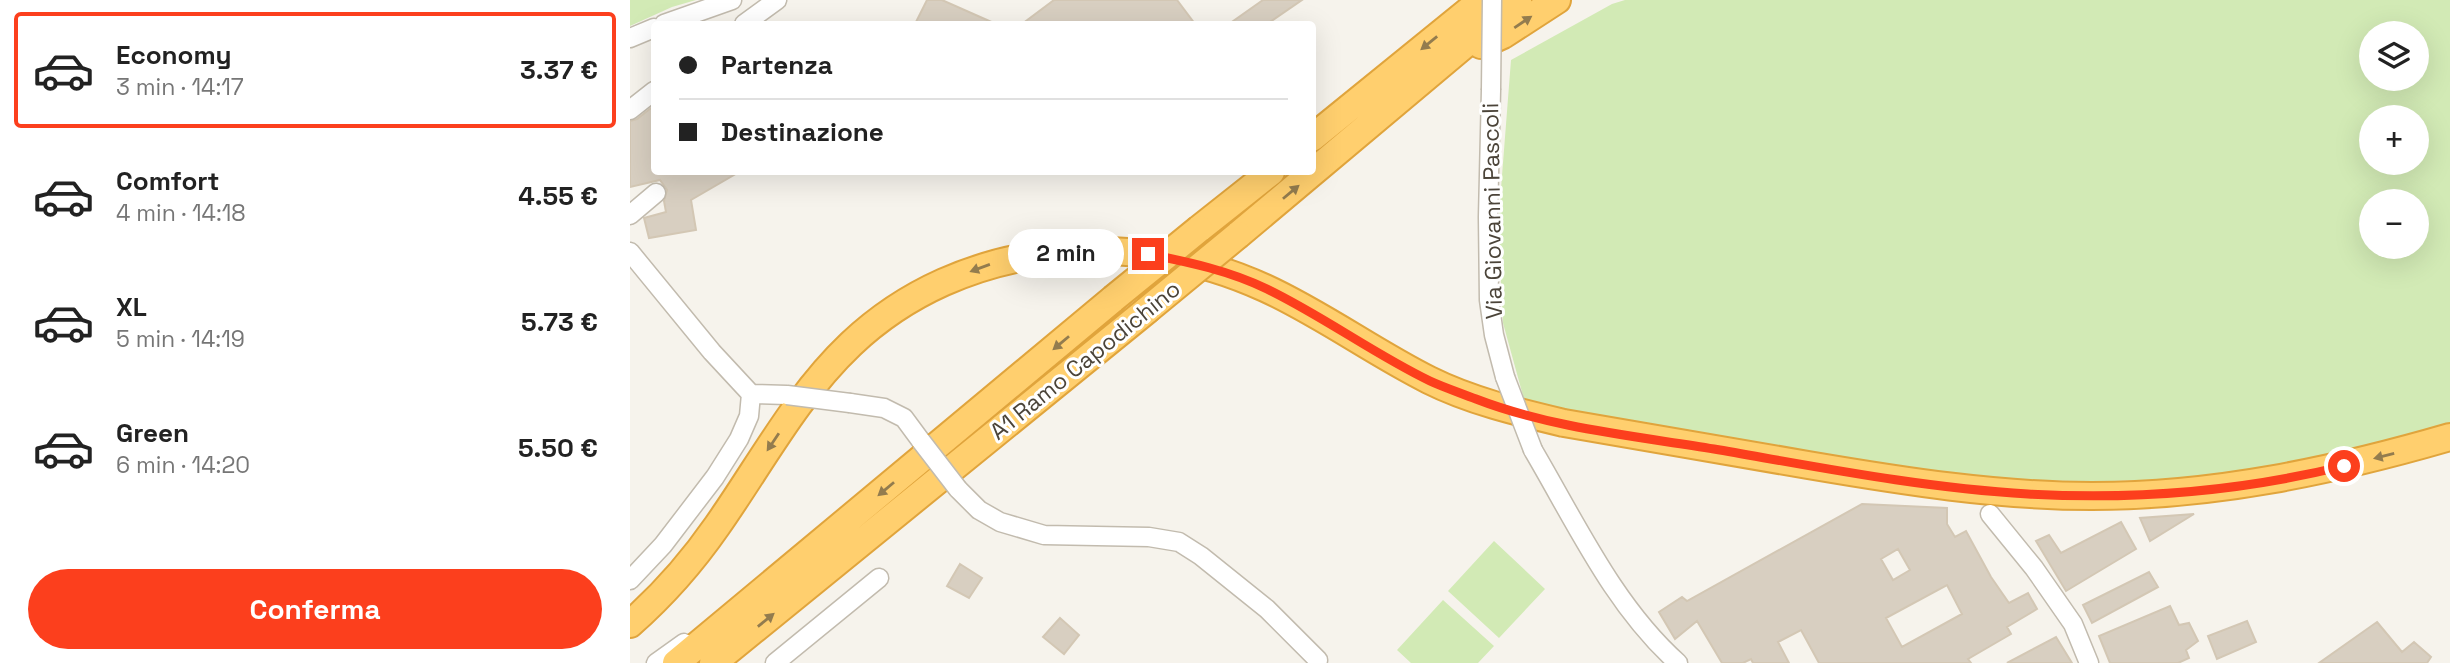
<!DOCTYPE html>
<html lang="it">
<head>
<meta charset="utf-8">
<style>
	:root { --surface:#fff; --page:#f2f2f2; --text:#222; --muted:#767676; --line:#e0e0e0; --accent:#fc3f1d }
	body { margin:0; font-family:"Space Grotesk",sans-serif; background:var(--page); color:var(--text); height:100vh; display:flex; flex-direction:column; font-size:26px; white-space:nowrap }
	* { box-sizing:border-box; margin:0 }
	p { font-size:23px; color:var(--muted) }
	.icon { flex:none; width:38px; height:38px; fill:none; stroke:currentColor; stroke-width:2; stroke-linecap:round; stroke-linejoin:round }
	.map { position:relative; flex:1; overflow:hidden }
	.side { display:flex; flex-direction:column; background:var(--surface); width:630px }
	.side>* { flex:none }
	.top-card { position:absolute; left:21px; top:21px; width:665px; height:154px; border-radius:7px; box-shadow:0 7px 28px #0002; display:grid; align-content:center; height:154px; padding:0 28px; background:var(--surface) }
	.buttons { position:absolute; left:1729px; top:21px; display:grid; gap:14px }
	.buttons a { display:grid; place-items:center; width:70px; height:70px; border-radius:50%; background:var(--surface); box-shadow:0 7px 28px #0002; font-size:35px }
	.end { position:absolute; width:32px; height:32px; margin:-16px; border:9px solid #fc3f1d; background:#fff; box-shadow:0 0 0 4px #fff }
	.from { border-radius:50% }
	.bubble { position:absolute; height:49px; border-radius:24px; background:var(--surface); box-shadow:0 7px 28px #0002; font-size:23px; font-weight:700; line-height:49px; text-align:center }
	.top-card b { display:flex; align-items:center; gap:24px; height:66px; font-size:26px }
	.top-card b+b { border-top:2px solid var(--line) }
	.top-card i { width:18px; height:18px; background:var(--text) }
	ul { padding:12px 0 0; list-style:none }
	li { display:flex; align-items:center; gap:21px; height:116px; margin:0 14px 10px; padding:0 14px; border:4px solid transparent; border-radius:7px }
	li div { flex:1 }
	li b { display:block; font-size:26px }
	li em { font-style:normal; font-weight:700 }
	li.current { border-color:var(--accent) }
	li>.icon { width:63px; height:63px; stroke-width:1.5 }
	.button { display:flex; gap:14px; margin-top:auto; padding:14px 28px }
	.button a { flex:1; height:80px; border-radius:42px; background:var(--accent); color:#fff; font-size:28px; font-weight:700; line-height:80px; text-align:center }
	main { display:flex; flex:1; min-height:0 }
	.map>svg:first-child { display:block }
	.green { fill:#d2eab5; fill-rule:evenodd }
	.building { fill:#d8cfc1; stroke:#d3c7b4; stroke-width:2; fill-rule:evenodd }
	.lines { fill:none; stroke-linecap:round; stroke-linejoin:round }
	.minor-casing { stroke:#c2bbae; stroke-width:21 }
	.highway-casing { stroke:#e0a43c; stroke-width:30 }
	.minor { stroke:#fff; stroke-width:18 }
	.highway { stroke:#ffcf6e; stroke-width:26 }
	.minor-bridge-casing { stroke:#c2bbae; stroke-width:21; stroke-linecap:butt }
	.highway-bridge-casing { stroke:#e0a43c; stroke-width:30; stroke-linecap:butt }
	.minor-bridge { stroke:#fff; stroke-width:18 }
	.highway-bridge { stroke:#ffcf6e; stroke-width:26 }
	.oneway { fill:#937c4e }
	.route { stroke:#fc3f1d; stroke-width:9 }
	.labels { text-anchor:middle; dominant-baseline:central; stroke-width:6; stroke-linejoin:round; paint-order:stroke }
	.street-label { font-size:23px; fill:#4b4439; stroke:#fff }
</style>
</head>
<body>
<main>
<section class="side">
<ul>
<li class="current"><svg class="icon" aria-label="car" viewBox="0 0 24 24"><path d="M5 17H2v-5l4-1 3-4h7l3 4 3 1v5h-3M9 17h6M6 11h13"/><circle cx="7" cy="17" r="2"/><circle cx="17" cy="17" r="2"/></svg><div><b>Economy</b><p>3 min · 14:17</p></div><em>3.37 €</em></li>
<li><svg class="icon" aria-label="car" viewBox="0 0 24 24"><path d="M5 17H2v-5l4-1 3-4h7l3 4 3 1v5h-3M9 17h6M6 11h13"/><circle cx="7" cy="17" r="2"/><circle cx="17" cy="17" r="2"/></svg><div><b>Comfort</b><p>4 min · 14:18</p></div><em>4.55 €</em></li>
<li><svg class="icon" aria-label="car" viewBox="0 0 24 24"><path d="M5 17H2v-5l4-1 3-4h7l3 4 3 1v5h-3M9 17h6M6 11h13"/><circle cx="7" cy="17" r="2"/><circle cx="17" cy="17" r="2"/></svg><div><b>XL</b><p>5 min · 14:19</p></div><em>5.73 €</em></li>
<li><svg class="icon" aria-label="car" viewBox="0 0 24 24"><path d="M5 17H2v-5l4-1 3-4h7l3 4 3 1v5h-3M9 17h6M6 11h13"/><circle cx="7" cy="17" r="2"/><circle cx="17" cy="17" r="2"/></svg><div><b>Green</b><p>6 min · 14:20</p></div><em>5.50 €</em></li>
</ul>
<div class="button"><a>Conferma</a></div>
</section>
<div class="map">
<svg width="1820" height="663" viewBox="0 0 1820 663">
	<rect width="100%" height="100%" fill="#f6f3ec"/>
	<path class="green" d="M0 0H66L42 7 0 26Z
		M995 0H1820V424C1776 438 1732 452 1687 461 1556 485 1422 486 1290 472L895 403 873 323 868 227 881 60 982 4ZM1741 33H1787V79H1741ZM1741 117H1787V163H1741ZM1741 201H1787V247H1741Z
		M864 541 915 589 869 638 818 591Z
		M813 600 864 646 848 663H781L767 650Z"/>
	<path class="building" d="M297 0H312L366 24H285Z
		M424 0H547L565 24H392Z
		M633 0H672L637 24H599Z
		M21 108 24 114V172H109L61 200 66 230 19 238 14 218 36 212 34 201 37 190 30 180 0 187V121L7 119Z
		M1232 504 1317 508V524L1325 537 1336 531 1361 577 1379 603 1398 593 1407 609 1377 627 1381 634 1338 659 1341 663H1189L1171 630 1148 642 1159 663H1123L1121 659 1113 663H1092L1067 621 1045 639 1029 612 1052 597 1057 601ZM1268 549 1280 570 1263 580 1251 559ZM1317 585 1332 614 1272 647 1256 618Z
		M1564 514 1520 541 1510 518Z
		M1491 522 1506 549 1436 591 1406 541 1419 535 1431 553Z
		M330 564 352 578 339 598 317 586Z
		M1519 572 1528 587 1462 623 1453 605Z
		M1540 606 1549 625 1559 623 1568 641 1556 650 1559 658 1548 663H1480L1469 636Z
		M430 618 449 635 434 654 413 637Z
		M1617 621 1626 642 1587 659 1578 636Z
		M1747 622 1772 652 1784 642 1801 657 1797 663H1689Z
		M1426 637 1442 663H1377Z"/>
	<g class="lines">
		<g class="minor-casing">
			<path id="minor" d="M34 24 102 0
				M114 24 147 0
				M0 38 24 28
				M861 90 858 217 859 300 864 335 875 377
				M0 110 24 91
				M0 215 26 193
				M0 252 82 352 121 394 119 416 109 439 85 477 33 545 0 580
				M121 394 157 395
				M220 403 254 408 274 418 291 441
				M903 450C946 523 984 606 1048 663
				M328 489 349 510 370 522 414 535 519 537 549 542 571 556 637 609 688 660
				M1360 514 1404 568 1443 624 1459 663
				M26 663 54 643
				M145 663 249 578"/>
		</g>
		<g class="highway-casing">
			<path id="highway" d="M851 45 873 35 927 0
				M682 138 852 0
				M569 229 641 172
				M608 235 888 0
				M0 624C33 595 62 562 87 526 130 465 166 396 221 344 332 239 500 226 635 288 692 314 743 352 799 380 841 401 888 412 934 423 1015 437 1097 451 1178 465 1272 481 1367 496 1462 496 1584 496 1703 471 1820 437
				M46 663 483 299
				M83 663 517 310"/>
		</g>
		<use href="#minor" class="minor"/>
		<use href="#highway" class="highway"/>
		<g class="minor-bridge-casing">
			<path id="minor-bridge" d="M861 90 862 0
				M875 377 903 450
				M157 395 220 403
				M291 441 328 489"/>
		</g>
		<g class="highway-bridge-casing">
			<path id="highway-bridge" d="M483 299 569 229
				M517 310 608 235"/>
		</g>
		<use href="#minor-bridge" class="minor-bridge"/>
		<use href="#highway-bridge" class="highway-bridge"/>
	</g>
	<defs><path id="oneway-solid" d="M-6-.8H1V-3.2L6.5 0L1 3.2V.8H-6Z" transform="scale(1.75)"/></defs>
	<g class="oneway">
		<use href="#oneway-solid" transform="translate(893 22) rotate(-34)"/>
		<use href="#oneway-solid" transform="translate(799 43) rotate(141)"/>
		<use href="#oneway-solid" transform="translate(661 192) rotate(-40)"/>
		<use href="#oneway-solid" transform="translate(350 268) rotate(160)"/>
		<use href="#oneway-solid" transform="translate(431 343) rotate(140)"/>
		<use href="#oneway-solid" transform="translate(143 442) rotate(124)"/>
		<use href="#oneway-solid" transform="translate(1754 456) rotate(166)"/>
		<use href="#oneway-solid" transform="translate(256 489) rotate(140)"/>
		<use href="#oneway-solid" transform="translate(136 620) rotate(-39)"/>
	</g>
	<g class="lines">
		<path class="route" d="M518 254C559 262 600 271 637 289 693 316 744 354 800 381 815 388 831 393 846 399 921 428 1005 436 1084 449 1188 467 1293 488 1398 494 1503 500 1612 491 1714 466"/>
	</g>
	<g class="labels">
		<g class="street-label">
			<text transform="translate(862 211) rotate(-91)">Via Giovanni Pascoli</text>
			<text transform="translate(455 360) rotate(-39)">A1 Ramo Capodichino</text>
		</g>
	</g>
</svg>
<div class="buttons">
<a><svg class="icon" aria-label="layers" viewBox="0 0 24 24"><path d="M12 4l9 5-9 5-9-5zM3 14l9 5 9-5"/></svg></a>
<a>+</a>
<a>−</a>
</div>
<i class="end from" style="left:1714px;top:466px"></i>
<i class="end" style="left:518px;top:254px"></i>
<div class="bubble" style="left:378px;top:229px;width:116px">2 min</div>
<div class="top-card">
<b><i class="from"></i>Partenza</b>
<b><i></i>Destinazione</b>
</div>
</div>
</main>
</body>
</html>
